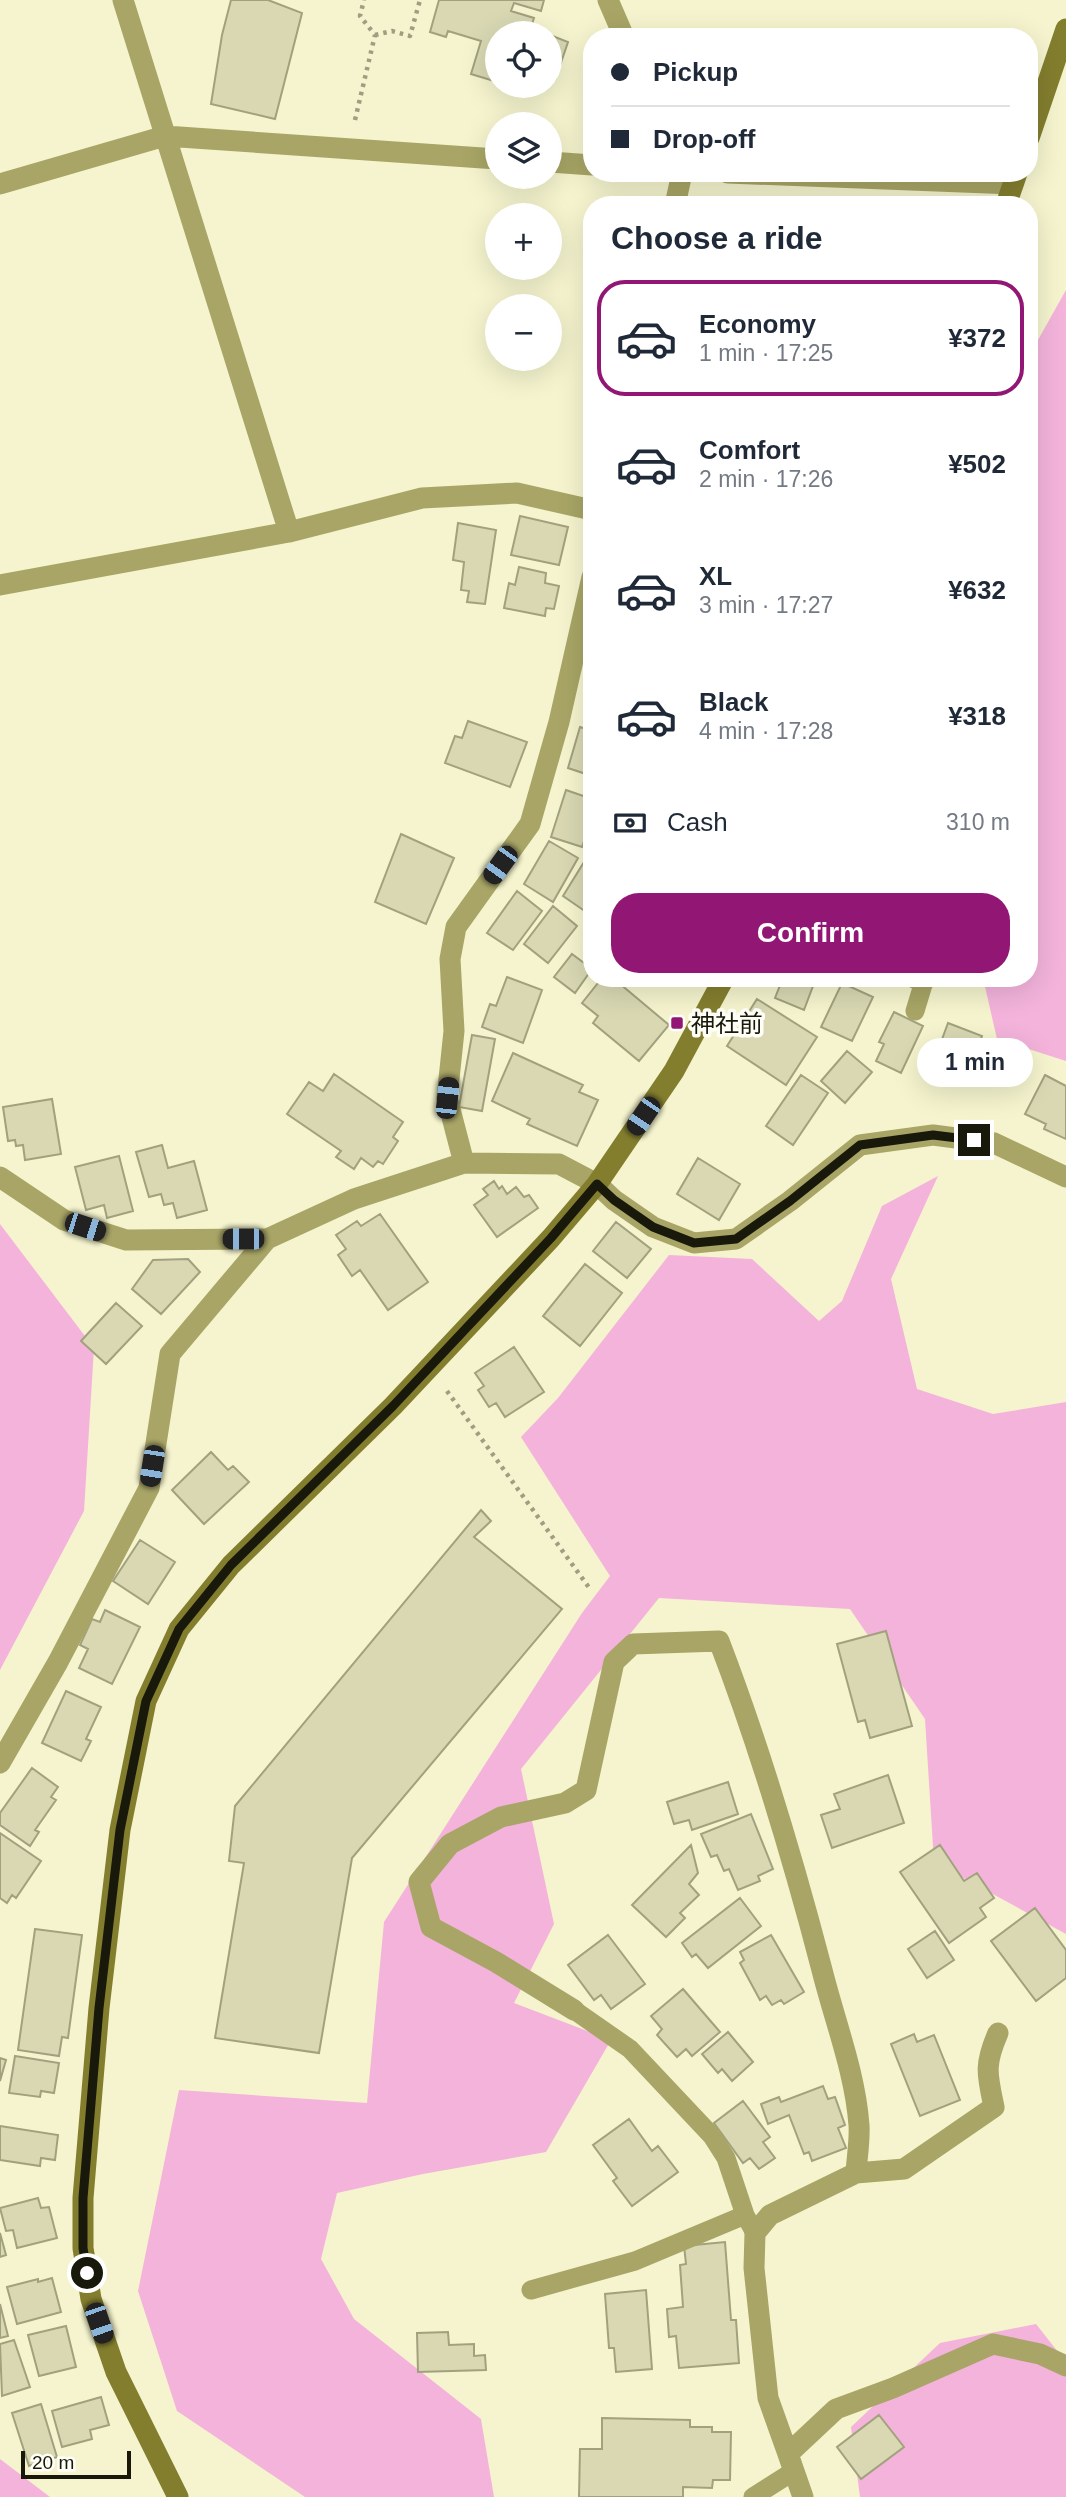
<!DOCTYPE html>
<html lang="en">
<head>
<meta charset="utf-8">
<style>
	:root { --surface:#fff; --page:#f6f6f7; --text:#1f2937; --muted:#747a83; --line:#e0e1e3; --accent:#921774 }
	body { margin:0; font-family:Arial,"Noto Sans JP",sans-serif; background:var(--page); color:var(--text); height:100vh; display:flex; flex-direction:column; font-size:26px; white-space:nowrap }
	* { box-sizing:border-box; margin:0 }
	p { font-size:23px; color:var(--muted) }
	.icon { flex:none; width:38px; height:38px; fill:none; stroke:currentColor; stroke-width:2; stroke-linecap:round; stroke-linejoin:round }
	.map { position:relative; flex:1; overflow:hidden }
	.sheet { position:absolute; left:583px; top:196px; width:455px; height:791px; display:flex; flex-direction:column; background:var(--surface); border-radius:28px; box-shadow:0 7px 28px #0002 }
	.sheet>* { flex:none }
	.guide { position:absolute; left:583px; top:28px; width:455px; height:154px; border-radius:28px; box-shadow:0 7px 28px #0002; display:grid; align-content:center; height:154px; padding:0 28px; background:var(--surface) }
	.controls { position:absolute; left:485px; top:21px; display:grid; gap:14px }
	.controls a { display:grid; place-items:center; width:77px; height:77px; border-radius:50%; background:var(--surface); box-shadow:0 7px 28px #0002; font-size:35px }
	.scale { position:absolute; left:21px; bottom:18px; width:110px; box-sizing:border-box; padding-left:7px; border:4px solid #19190b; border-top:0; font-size:19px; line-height:24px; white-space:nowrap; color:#19190b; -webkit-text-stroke:5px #fffff7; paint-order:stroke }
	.end { position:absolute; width:32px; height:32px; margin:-16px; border:9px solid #19190b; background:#fff; box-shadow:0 0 0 4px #fff }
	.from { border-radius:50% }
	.bubble { position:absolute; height:49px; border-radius:24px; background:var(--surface); box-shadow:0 7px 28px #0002; font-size:23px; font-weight:700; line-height:49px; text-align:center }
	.car { position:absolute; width:21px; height:42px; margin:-21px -10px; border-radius:9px; box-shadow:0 0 5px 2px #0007; background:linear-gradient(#222 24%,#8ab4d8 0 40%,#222 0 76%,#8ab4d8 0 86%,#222 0) }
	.guide b { display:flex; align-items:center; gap:24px; height:66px; font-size:26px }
	.guide b+b { border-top:2px solid var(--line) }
	.guide i { width:18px; height:18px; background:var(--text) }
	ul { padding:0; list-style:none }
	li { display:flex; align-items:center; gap:21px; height:116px; margin:0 14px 10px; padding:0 14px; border:4px solid transparent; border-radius:28px }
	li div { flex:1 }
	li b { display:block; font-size:26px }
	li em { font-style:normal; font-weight:700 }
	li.on { border-color:var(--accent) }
	li>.icon { width:63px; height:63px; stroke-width:1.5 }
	h2 { padding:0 28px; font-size:32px; line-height:84px }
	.pay { display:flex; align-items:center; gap:18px; height:77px; padding:0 28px; font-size:26px }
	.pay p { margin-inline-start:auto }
	.button { display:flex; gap:14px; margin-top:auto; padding:14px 28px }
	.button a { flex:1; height:80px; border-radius:28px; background:var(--accent); color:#fff; font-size:28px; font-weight:700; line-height:80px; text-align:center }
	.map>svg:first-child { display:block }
	.green { fill:#f3b3db }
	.building { fill:#d9d8b3; stroke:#a2a17e; stroke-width:2 }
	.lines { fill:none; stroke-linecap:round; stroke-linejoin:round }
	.path { stroke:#9f9e82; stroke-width:4.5; stroke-dasharray:3.5 5; stroke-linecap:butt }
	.lane { stroke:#a8a566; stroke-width:19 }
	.street { stroke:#a8a566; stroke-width:21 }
	.secondary { stroke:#837e2e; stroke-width:21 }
	.route { stroke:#19190b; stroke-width:9 }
	.poi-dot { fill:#921774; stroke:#fffff7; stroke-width:2.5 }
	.labels { text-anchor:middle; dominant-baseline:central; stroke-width:7; stroke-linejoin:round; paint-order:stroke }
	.poi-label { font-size:24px; fill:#19190b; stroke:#fffff7; text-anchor:start }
</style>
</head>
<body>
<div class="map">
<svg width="1066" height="2497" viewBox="0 0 1066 2497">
	<rect width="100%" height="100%" fill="#f5f4ce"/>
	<path class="green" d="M1066 290V1061L997 1039 983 978H1029V356Z
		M938 1176 891 1279 917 1389 993 1414 1066 1402V1934L934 1862 925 1719 850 1609 659 1598 521 1769 554 1924 514 2003 611 2040 546 2152 423 2174 337 2193 321 2259 354 2319 481 2419 494 2497H305L177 2411 138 2291 179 2090 367 2103 384 1922 582 1613 610 1576 521 1437 558 1398 669 1255 752 1259 819 1321 842 1301 882 1206Z
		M0 1224 94 1348 84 1511 0 1670Z
		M1036 2324 1066 2362V2497H860L851 2427 940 2343Z
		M0 2459 50 2497H0Z"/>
	<path class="building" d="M231 0H268L302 13 275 119 211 104 222 35Z
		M439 0H544L541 11 514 3 511 11 534 18 529 33H497V82L471 74 481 41 448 31 446 37 430 32Z
		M550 35 568 42 555 80 550 78Z
		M520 516 568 527 559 565 511 555Z
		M458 523 496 530 485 604 467 602 469 591 461 590 464 562 453 560Z
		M519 567 546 573 545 583 559 586 554 609 546 608 545 616 504 608 509 583 515 585Z
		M468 721 527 742 510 787 445 763 455 736 462 738Z
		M580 727 592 731V776L568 768Z
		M566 790 592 799V818L582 847 551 837Z
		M401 834 454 858 426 924 375 902Z
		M549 841 578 858 553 902 524 884Z
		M589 854 592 856V910L589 914 563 896Z
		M517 891 542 911 513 950 487 933Z
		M553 906 577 926 548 963 524 944Z
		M592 941V957L586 955Z
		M572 954 592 969 575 993 554 977Z
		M507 977 542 990 523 1043 482 1027 490 1004 496 1006Z
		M602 978H613L669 1025 639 1061 593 1023 598 1016 582 1003Z
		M783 978H816L804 1010 775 998Z
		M842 983 873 997 852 1041 821 1027Z
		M757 999 817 1037 786 1085 727 1046Z
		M894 1012 923 1026 901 1073 876 1061 884 1044 879 1042Z
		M948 1023 982 1036 970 1068 955 1062 949 1079 930 1072Z
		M472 1035 495 1039 482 1111 459 1107Z
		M847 1051 872 1072 845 1103 821 1081Z
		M513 1053 583 1085 579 1092 598 1100 577 1146 527 1124 530 1119 492 1101Z
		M334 1074 403 1122 393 1137 398 1141 383 1164 378 1161 373 1167 361 1158 354 1169 336 1157 341 1151 287 1114 309 1082 323 1091Z
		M801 1075 828 1093 793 1145 766 1126Z
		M1045 1075 1066 1086V1139L1044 1129 1046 1124 1025 1114Z
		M52 1099 61 1154 25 1160 23 1145 16 1146 15 1140 8 1141 3 1107Z
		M162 1145 168 1168 194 1161 207 1210 177 1218 173 1203 164 1205 161 1194 149 1197 136 1152Z
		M119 1156 133 1211 107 1218 104 1205 86 1210 75 1167Z
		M698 1158 740 1184 719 1220 677 1194Z
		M494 1181 499 1189 502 1186 507 1194 516 1187 524 1197 529 1195 538 1208 497 1237 474 1205 488 1195 483 1189Z
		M380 1214 428 1282 388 1310 360 1270 352 1276 338 1255 346 1249 336 1235 357 1221 361 1226Z
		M616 1222 651 1249 627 1278 593 1251Z
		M188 1259 200 1272 161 1314 132 1289 153 1260Z
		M585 1264 622 1293 580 1346 543 1316Z
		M116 1303 142 1326 106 1364 81 1341Z
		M514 1347 544 1392 505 1417 496 1403 489 1407 478 1390 484 1386 475 1373Z
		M211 1452 228 1470 233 1466 249 1482 204 1524 172 1490Z
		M481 1510 491 1521 474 1537 562 1609 352 1858 319 2053 215 2038 244 1863 229 1861 235 1806Z
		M140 1540 175 1562 148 1604 113 1581Z
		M105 1610 140 1627 112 1684 79 1668 88 1649 80 1645 92 1619 100 1622Z
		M886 1631 912 1726 870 1738 865 1720 858 1722 837 1644Z
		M66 1691 101 1707 86 1739 91 1741 81 1761 42 1743Z
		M32 1768 58 1787 51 1797 56 1800 35 1830 39 1832 30 1846 0 1825V1813Z
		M888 1775 904 1823 832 1848 821 1815 840 1809 834 1794Z
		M728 1782 738 1814 692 1830 689 1820 674 1824 667 1802Z
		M751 1814 773 1869 758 1876 760 1881 738 1890 729 1869 724 1871 717 1855 711 1857 701 1834Z
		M0 1833 41 1861 16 1898 12 1895 7 1903 0 1898Z
		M691 1845 698 1873 689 1884 699 1895 680 1913 685 1918 666 1937 632 1905Z
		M940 1845 964 1881 977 1873 994 1898 980 1908 986 1917 949 1943 900 1872Z
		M740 1898 761 1926 708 1968 696 1954 692 1957 682 1943Z
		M1035 1908 1066 1950V1978L1036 2001 991 1941Z
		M35 1929 82 1935 68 2038 62 2037 59 2056 18 2050Z
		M935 1931 954 1960 927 1978 908 1949Z
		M608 1935 645 1984 611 2009 601 1995 594 2000 568 1965Z
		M771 1935 804 1992 784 2004 781 2000 772 2005 766 1996 760 2000 740 1963 744 1960 740 1952Z
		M683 1989 720 2032 692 2056 686 2049 677 2057 657 2035 662 2029 651 2016Z
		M728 2032 753 2062 732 2081 722 2069 718 2073 702 2054Z
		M914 2034 917 2042 934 2035 960 2100 920 2116 891 2044Z
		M15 2056 59 2063 54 2093 41 2091 40 2097 9 2093Z
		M0 2058 6 2060 0 2081Z
		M823 2086 828 2099 835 2097 845 2125 838 2128 846 2148 812 2161 809 2152 804 2154 789 2115 768 2124 761 2104 779 2097 781 2102Z
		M743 2101 770 2137 763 2142 775 2158 759 2169 750 2158 743 2163 714 2123Z
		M629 2119 652 2151 658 2146 678 2172 632 2206 613 2181 617 2178 593 2145Z
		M0 2126 58 2135 55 2160 41 2158 40 2166 0 2160Z
		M38 2198 41 2208 49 2207 57 2238 17 2248 13 2230 6 2231 0 2208Z
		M0 2233 6 2255 0 2257Z
		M725 2242 731 2320H736L739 2363 679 2368 676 2336 669 2337 667 2309 683 2307 680 2265 686 2264 684 2246Z
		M52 2278 61 2312 17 2324 7 2287 38 2279V2282Z
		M646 2290 652 2369 616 2372 614 2348H609L605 2294Z
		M0 2304 8 2336 0 2338Z
		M66 2326 76 2367 39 2376 28 2335Z
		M448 2332 449 2345 474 2344V2356L485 2355 486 2370 418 2372 417 2333Z
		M14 2340 30 2387 2 2396 0 2344Z
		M101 2397 109 2425 90 2430 92 2439 62 2447 52 2411Z
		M41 2404 57 2457 29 2466 12 2413Z
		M879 2415 904 2447 861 2479 837 2447Z
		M602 2418 690 2420V2427H712V2432H731L730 2480H713L712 2488 683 2487V2497H579L580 2449H602Z"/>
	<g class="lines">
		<path class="path" d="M375 35 392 31 410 36 420 0
			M355 120 375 35 360 16 364 0
			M447 1391 590 1589"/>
		<path class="lane" d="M915 1011 925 978
			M574 2010 630 2049 712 2136 726 2158 745 2215 755 2233
			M531 2290 635 2261 745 2215
			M753 2497 794 2471"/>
		<path class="street" d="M123 0 289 532
			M608 0 624 37
			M550 162 592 165
			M728 173 1013 184
			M0 184 165 136 497 159
			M675 205 682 173
			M0 585 289 532 422 498 517 493 592 510
			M914 978 924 981
			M464 1163 447 1098 454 1031 450 959 456 927 530 824 559 722 592 577
			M0 1177 64 1220 126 1240 267 1239 354 1199 464 1163 559 1164 597 1184 614 1200 653 1227 694 1243 736 1239 790 1201 860 1145 933 1135 994 1143 1066 1177
			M0 1763 58 1662 149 1488 170 1354 267 1239
			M574 2010 496 1962 431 1927 419 1882 450 1844 501 1817 565 1803 586 1790 614 1662 633 1644 719 1641C760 1748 793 1859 822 1970 835 2022 855 2072 859 2125 860 2140 857 2157 856 2173
			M788 2454 768 2398 754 2268 755 2233 770 2215 856 2173 904 2169 994 2107C987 2074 984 2065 998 2033
			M803 2497 788 2454 836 2409 893 2388 993 2344 1040 2354 1066 2366"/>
		<path class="secondary" d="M1029 138 1066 29
			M1006 205 1017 173
			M178 2497 116 2372 91 2299 83 2248V2198L99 2008 120 1830 146 1701 179 1629 231 1565 393 1406 551 1238 597 1184 674 1071 724 978"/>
	</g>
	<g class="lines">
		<path class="route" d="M87 2273 83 2248V2198L99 2008 120 1830 146 1701 179 1629 231 1565 393 1406 551 1238 597 1184 614 1200 653 1227 694 1243 736 1239 790 1201 860 1145 933 1135 974 1140"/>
	</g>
	<rect class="poi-dot" x="670" y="1016" width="14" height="14" rx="3.5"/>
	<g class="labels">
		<g class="poi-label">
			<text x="691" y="1023">神社前</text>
		</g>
	</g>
</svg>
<div class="controls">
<a><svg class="icon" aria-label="locate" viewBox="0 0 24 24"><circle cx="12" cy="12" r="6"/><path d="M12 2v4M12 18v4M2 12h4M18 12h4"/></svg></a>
<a><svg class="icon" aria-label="layers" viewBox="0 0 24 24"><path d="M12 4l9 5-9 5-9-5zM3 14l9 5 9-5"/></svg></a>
<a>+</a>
<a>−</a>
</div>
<div class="scale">20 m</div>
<i class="end from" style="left:87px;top:2273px"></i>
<i class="end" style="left:974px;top:1140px"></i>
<div class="bubble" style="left:917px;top:1038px;width:116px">1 min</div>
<i class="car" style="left:500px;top:865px;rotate:216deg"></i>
<i class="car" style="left:447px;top:1098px;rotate:6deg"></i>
<i class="car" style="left:643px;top:1116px;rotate:214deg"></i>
<i class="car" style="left:85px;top:1227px;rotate:108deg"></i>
<i class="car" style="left:243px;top:1239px;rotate:270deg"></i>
<i class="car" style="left:152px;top:1466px;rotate:189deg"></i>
<i class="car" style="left:99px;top:2323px;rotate:161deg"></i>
<div class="guide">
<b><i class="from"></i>Pickup</b>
<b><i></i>Drop-off</b>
</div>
<section class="sheet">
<h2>Choose a ride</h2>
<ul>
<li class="on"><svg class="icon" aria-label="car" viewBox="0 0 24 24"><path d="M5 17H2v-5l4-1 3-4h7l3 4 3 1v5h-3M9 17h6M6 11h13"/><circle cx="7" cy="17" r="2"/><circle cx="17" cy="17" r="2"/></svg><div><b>Economy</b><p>1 min · 17:25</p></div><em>¥372</em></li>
<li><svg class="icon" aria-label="car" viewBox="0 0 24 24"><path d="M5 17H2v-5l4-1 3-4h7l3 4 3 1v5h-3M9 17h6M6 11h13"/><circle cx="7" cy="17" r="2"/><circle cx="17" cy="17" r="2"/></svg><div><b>Comfort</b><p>2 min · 17:26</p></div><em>¥502</em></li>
<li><svg class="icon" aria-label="car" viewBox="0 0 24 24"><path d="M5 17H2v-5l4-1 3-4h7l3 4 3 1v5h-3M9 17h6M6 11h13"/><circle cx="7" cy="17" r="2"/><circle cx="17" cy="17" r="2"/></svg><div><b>XL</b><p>3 min · 17:27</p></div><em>¥632</em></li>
<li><svg class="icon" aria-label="car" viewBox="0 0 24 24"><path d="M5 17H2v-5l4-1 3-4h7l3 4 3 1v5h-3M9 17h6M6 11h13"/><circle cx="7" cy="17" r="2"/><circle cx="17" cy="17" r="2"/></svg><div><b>Black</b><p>4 min · 17:28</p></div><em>¥318</em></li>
</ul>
<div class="pay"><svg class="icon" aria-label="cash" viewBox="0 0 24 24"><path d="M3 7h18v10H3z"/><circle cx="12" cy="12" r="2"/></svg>Cash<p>310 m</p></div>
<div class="button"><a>Confirm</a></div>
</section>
</div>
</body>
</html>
